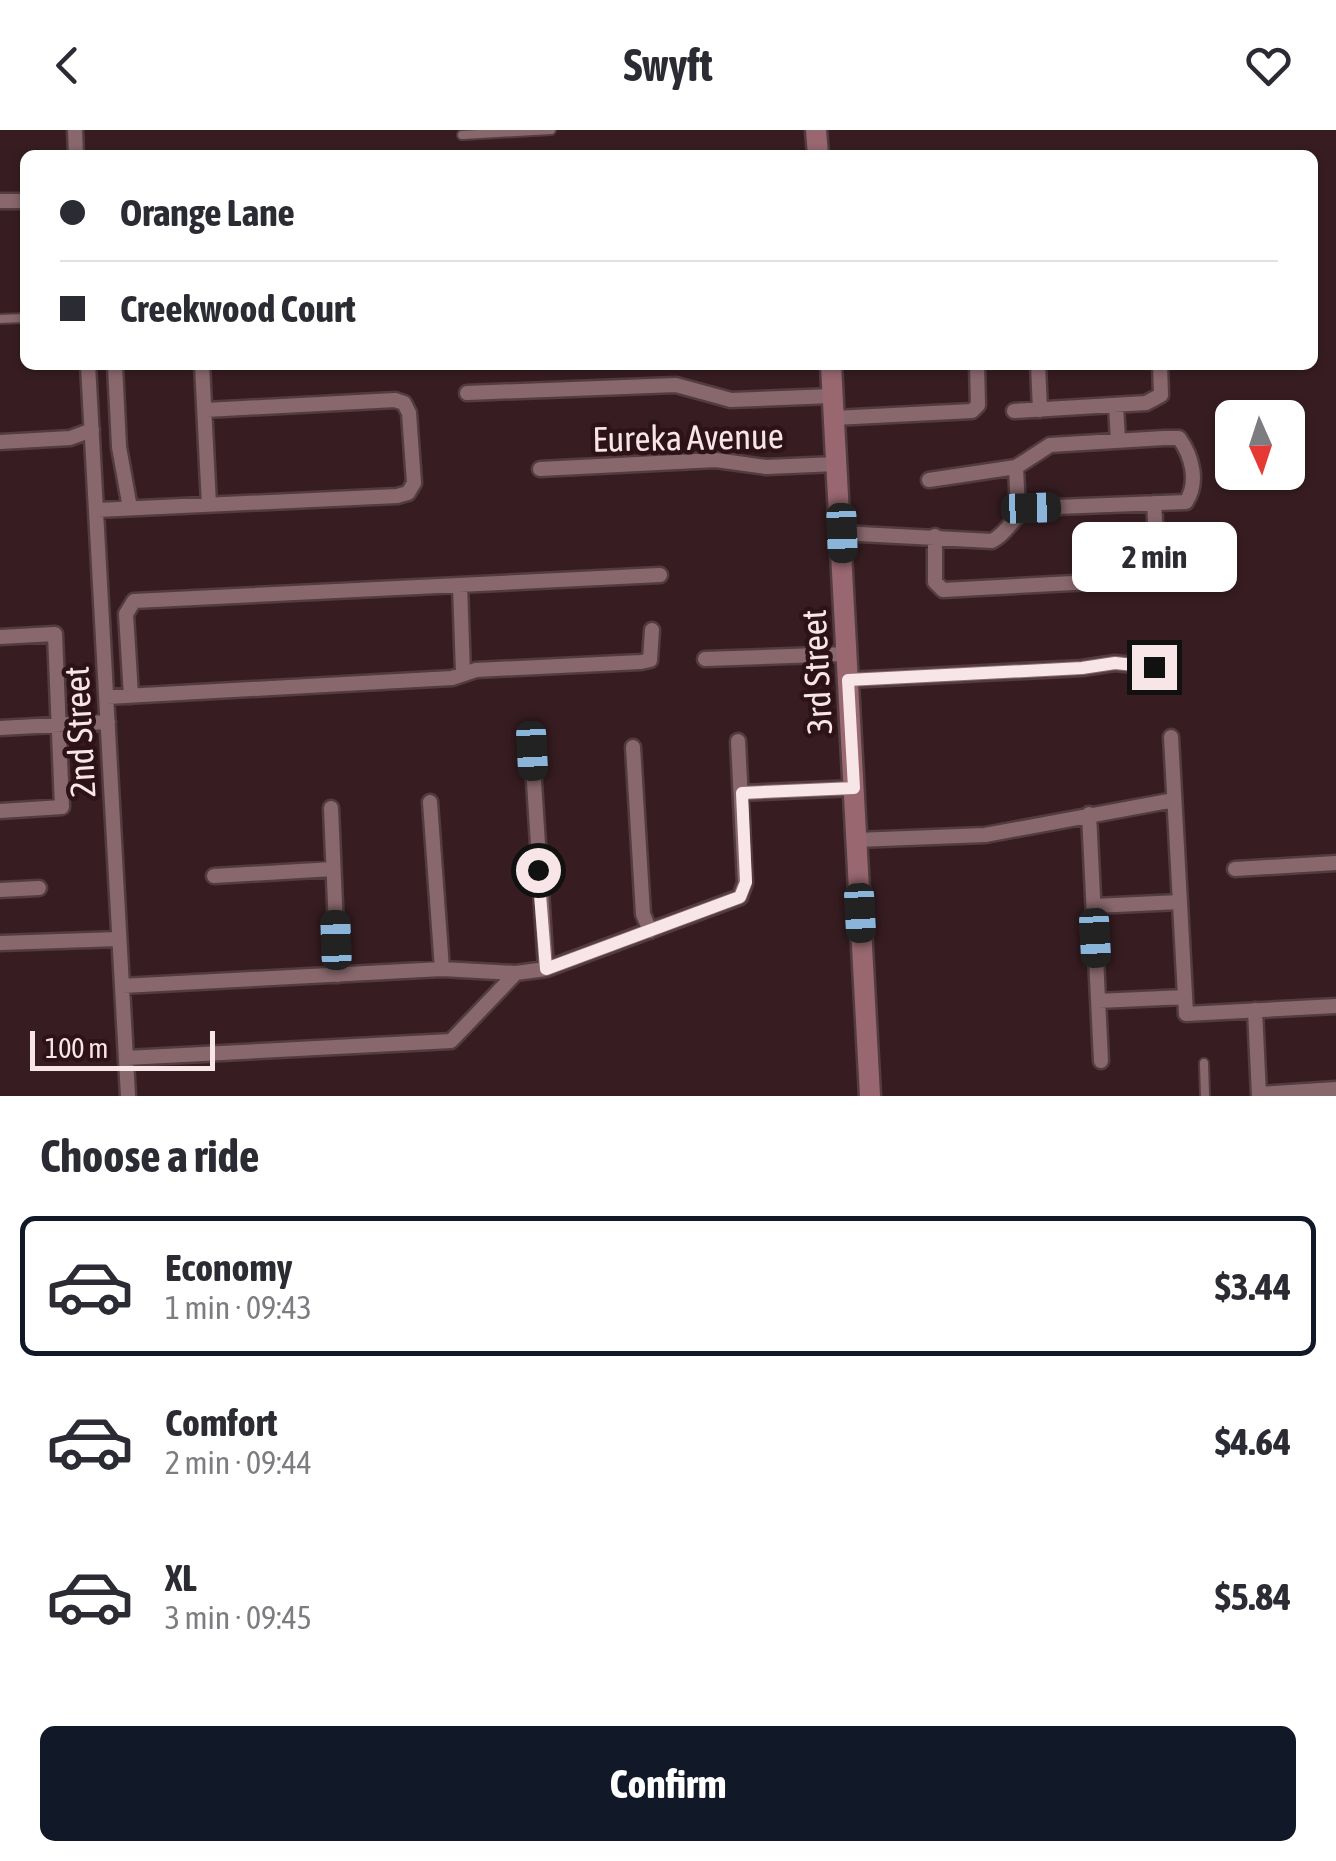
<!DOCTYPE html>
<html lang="en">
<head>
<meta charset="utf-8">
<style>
	:root { --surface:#fff; --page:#f2f2f3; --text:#2b2b33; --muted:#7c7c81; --line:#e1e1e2; --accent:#111827 }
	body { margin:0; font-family:"Asap Condensed",sans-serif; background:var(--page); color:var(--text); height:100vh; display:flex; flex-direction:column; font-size:38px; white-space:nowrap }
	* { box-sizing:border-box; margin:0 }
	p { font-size:32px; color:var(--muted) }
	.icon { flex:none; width:55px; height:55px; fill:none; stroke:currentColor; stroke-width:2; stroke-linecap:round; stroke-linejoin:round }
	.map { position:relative; height:966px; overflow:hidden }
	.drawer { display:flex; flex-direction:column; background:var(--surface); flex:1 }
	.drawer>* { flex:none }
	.top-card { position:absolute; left:20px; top:20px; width:1298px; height:220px; border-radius:15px; box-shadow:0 2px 8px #0004; display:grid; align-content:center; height:220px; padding:0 40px; background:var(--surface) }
	.needle { width:65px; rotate:177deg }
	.controls { position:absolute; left:1215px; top:270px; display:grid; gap:20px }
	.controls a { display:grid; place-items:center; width:90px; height:90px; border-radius:15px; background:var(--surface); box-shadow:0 2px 8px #0004; font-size:50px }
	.scale { position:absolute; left:30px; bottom:25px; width:185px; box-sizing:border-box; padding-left:10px; border:5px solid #f8e5e8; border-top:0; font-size:28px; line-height:35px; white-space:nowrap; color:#f8e5e8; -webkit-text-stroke:8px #2d1318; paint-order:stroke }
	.end { position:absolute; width:45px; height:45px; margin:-22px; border:12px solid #f8e5e8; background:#111; box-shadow:0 0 0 5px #111 }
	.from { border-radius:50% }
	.bubble { position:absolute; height:70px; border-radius:15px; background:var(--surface); box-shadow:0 2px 8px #0004; font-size:32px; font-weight:700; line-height:70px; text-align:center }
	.car { position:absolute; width:30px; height:60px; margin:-30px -15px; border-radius:12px; box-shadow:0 0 8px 2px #0007; background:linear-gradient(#222 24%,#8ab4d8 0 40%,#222 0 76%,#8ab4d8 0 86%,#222 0) }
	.top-card b { display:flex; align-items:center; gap:35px; height:95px; font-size:38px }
	.top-card b+b { border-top:2px solid var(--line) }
	.top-card i { width:25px; height:25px; background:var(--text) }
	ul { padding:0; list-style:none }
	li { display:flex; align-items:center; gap:30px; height:140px; margin:0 20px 15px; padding:0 20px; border:5px solid transparent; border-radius:15px }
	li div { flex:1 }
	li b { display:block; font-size:38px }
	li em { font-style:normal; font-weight:700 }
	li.current { border-color:var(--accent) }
	li>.icon { width:90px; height:90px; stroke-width:1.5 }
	h2 { padding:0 40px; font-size:45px; line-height:120px }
	.button { display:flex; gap:20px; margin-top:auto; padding:20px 40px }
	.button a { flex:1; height:115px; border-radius:15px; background:var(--accent); color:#fff; font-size:40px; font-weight:700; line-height:115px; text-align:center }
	header { display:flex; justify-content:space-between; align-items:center; height:130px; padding:0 40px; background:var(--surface); font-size:45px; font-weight:700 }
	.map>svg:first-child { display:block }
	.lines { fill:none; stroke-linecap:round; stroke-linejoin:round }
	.lane-casing { stroke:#523c40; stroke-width:12 }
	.street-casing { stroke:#523c40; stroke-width:19 }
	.secondary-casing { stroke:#523c40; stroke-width:25 }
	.lane { stroke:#89686d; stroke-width:8 }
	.street { stroke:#89686d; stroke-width:14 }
	.secondary { stroke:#986770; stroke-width:20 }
	.route { stroke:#f8e5e8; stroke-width:12 }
	.labels { text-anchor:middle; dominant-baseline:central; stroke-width:9; stroke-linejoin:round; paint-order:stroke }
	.street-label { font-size:35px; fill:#f8e5e8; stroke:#2d1318 }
</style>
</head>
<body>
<header><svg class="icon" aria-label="back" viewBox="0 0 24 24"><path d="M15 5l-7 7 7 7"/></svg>Swyft<svg class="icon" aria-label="heart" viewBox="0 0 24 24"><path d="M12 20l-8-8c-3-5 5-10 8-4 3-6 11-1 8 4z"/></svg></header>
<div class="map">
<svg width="1336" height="966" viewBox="0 0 1336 966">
	<rect width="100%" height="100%" fill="#371d22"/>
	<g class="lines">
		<g class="lane-casing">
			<path id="lane" d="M462 5 551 0
				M0 189 25 188
				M1204 933 1205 966"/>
		</g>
		<g class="street-casing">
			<path id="street" d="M75 0 76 25
				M0 71H25
				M88 235 128 966
				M115 235 119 317 130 378
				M202 235 209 375
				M1038 235 1040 280
				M467 263 676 255 731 270 833 266
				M1116 275 1118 311
				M1014 281 1146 273 1161 265 1160 235
				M834 288 972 281 978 275 977 235
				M0 312 70 308 92 300
				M1016 337 1018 382
				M540 339 716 330 766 337 837 334
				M97 380 397 366 408 363 414 353 409 283 404 273 395 270 206 280
				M841 403 992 411C1010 402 1012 384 1031 378L1186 372C1199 352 1192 326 1179 308H1164L1050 315 1016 337 929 350
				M935 406V452L943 460 1149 449 1158 441 1154 373
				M460 455 463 543
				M0 507 55 504 62 677 0 681
				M705 529 847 524
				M848 550 1082 538 1115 533 1153 537
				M131 566 126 484 134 471 660 445
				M107 567 452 548 476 540 641 532 650 530 652 500
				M0 598 108 592
				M1171 607 1186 884 1336 876
				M633 617 643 784 650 801
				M532 621 546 839
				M742 663 854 658
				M430 672 442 839
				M331 678 338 845
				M1089 684 1101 931
				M856 710 985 705 1174 670
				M1235 739 1336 733
				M214 746 333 739
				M0 760 39 758
				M1094 776 1180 772
				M0 813 119 809
				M122 856 442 839 516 843
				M1098 871 1185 867
				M1255 880 1259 966
				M126 928 451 911 516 843 546 839 740 767 745 753 738 611
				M1259 964 1336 959"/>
		</g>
		<g class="secondary-casing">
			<path id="secondary" d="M816 0 818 25
				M831 235 870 966"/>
		</g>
		<use href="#lane" class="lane"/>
		<use href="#street" class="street"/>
		<use href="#secondary" class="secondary"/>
	</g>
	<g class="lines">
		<path class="route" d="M538 740 546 839 740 767 746 752 742 663 854 658 848 550 1082 538 1115 533 1154 537"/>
	</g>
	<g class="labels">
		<g class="street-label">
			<text transform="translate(688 307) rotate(-1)">Eureka Avenue</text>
			<text transform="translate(816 542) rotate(-93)">3rd Street</text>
			<text transform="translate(79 602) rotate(-93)">2nd Street</text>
		</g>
	</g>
</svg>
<div class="controls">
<a><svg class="needle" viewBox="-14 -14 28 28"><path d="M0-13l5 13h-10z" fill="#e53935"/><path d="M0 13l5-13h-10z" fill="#7c7c81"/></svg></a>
</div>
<div class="scale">100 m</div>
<i class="end from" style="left:538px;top:740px"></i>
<i class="end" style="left:1154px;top:537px"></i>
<div class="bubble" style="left:1072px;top:392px;width:165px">2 min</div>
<i class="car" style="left:1031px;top:378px;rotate:88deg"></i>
<i class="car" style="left:842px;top:403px;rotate:178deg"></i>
<i class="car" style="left:532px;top:621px;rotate:177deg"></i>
<i class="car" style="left:860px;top:783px;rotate:177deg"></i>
<i class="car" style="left:1095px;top:808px;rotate:177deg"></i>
<i class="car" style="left:336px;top:810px;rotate:358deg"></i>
<div class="top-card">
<b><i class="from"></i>Orange Lane</b>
<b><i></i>Creekwood Court</b>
</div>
</div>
<section class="drawer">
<h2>Choose a ride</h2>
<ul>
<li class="current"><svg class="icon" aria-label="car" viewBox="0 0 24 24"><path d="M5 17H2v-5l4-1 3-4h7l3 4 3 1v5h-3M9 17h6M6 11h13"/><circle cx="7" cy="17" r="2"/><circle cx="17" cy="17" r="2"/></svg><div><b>Economy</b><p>1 min · 09:43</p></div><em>$3.44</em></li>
<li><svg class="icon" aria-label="car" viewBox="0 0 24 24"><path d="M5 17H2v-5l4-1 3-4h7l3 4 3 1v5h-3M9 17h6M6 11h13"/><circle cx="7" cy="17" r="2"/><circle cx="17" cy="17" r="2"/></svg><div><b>Comfort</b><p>2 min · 09:44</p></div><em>$4.64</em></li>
<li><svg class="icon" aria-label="car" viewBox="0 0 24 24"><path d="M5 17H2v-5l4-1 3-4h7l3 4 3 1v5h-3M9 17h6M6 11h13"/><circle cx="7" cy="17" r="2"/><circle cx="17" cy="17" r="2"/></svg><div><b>XL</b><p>3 min · 09:45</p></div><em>$5.84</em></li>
</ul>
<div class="button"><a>Confirm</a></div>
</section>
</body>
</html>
